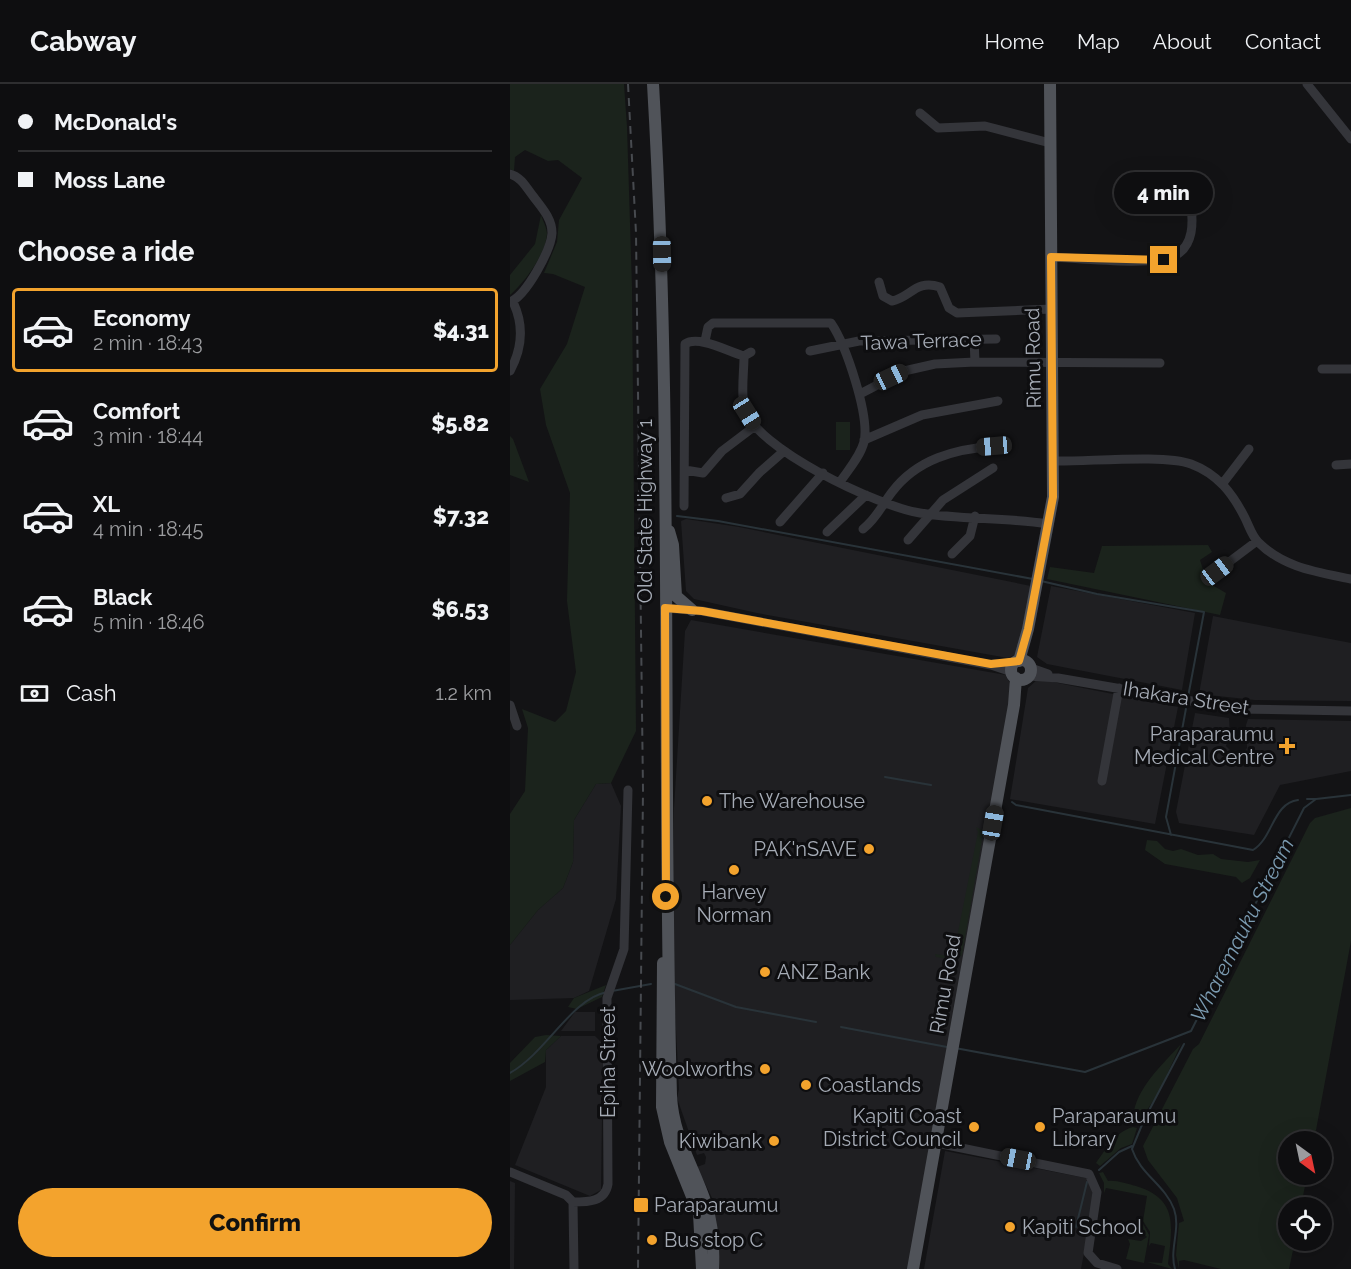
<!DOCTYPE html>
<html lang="en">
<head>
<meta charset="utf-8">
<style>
	:root { --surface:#0e0e10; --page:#171719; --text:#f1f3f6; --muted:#9b9c9f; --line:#2e2e30; --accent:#f3a32d }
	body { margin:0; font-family:Raleway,sans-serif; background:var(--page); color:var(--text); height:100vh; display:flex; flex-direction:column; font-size:22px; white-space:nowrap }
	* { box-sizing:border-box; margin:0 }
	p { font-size:20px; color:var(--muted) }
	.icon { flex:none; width:33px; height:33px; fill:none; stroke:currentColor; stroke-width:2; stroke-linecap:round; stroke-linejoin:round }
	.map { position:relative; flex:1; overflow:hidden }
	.panel { display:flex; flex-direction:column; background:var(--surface); width:510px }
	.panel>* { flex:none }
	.hud { display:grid; align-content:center; height:132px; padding:0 18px; background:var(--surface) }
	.needle { width:39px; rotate:147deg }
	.tools { position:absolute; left:768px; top:1047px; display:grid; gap:12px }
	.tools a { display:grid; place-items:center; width:54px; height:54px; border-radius:50%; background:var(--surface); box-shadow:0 6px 24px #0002,0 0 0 2px var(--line); font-size:30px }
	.end { position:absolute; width:27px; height:27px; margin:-14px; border:8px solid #f3a32d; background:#111; box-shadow:0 0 0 3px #111 }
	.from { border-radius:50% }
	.bubble { position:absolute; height:42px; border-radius:21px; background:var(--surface); box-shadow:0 6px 24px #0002,0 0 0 2px var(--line); font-size:20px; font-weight:800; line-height:42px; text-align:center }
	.car { position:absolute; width:18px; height:36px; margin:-18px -9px; border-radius:8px; box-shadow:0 0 4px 2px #0007; background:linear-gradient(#222 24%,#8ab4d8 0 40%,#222 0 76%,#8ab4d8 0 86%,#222 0) }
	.hud b { display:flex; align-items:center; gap:21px; height:57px; font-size:22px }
	.hud b+b { border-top:2px solid var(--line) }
	.hud i { width:15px; height:15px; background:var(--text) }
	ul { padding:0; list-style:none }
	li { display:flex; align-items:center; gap:18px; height:84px; margin:0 12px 9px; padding:0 6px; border:3px solid transparent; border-radius:6px }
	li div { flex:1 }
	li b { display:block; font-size:22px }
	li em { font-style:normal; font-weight:800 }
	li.current { border-color:var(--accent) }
	li>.icon { width:54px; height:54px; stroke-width:1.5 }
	h2 { padding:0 18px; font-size:27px; line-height:72px }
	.pay { display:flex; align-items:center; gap:15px; height:66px; padding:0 18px; font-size:22px }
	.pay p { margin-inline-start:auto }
	.button { display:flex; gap:12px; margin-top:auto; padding:12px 18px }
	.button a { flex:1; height:69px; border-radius:36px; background:var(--accent); color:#111; font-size:24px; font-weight:800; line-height:69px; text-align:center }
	header { display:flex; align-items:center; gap:36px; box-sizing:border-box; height:84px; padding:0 30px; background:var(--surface); border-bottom:2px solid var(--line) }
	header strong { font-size:28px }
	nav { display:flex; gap:33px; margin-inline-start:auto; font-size:21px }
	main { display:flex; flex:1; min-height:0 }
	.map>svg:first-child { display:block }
	.built { fill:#1f1f22 }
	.green { fill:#1b231c }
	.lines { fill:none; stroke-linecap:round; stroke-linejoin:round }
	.stream { stroke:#293339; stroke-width:2 }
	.minor { stroke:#34353a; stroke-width:9 }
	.major { stroke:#505359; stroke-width:12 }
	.rail { stroke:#474a4f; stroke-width:2; stroke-dasharray:8 6; stroke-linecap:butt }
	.route { stroke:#f3a32d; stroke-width:8 }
	.poi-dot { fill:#f3a32d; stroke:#0e0e10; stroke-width:2 }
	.labels { text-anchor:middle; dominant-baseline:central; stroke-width:6; stroke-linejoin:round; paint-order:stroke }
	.street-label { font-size:20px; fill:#a5abb5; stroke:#0e0e10 }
	.poi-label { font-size:20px; fill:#a5abb5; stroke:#0e0e10; text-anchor:start }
	.water-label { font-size:21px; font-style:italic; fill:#7b9bb1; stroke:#0e0e10 }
</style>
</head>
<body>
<header>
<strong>Cabway</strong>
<nav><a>Home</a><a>Map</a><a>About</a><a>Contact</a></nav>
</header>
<main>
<section class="panel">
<div class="hud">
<b><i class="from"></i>McDonald's</b>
<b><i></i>Moss Lane</b>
</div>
<h2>Choose a ride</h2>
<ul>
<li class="current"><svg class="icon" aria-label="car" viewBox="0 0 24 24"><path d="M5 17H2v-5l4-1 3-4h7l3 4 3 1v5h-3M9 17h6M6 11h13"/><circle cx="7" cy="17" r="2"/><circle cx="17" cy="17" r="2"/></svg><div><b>Economy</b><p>2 min · 18:43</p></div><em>$4.31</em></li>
<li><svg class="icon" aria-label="car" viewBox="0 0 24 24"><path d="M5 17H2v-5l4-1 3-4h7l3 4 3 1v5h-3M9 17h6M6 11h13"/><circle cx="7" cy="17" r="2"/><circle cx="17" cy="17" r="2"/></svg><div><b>Comfort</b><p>3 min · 18:44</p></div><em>$5.82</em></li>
<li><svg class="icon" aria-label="car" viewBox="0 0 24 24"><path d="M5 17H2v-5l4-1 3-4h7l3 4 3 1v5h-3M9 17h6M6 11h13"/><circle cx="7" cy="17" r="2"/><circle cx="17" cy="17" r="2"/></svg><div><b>XL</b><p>4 min · 18:45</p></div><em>$7.32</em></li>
<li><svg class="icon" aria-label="car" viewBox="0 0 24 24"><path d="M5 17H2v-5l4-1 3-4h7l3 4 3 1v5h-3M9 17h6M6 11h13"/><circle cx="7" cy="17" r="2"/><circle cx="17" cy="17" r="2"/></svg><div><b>Black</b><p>5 min · 18:46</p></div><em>$6.53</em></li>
</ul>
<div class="pay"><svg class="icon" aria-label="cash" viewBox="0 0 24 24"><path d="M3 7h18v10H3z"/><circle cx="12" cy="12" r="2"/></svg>Cash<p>1.2 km</p></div>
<div class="button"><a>Confirm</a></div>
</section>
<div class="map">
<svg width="841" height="1185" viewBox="0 0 841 1185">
	<rect width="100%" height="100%" fill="#131315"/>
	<path class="built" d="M176 435 229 443 521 502 508 569 498 574 247 529 184 515 176 507 171 437Z
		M541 502 685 529 672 606 537 580 527 573Z
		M703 532 841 559V617L745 616 689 610Z
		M181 536 496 591 502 604 401 1185H208L202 1114 187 1083 195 1080 196 1073 194 1069 187 1071 167 1014 169 1005 163 887 164 724 175 547Z
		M528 595 668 623 645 740 500 715 518 604Z
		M685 629 719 634 720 651 716 662 725 671 732 670 737 664 736 641 738 635 841 637V687L770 701 744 751 669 739 666 728Z
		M101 699 111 722 106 815 79 907 64 914 0 916V861L28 826 53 804 63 778 64 736 86 700Z
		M65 928H85V947H51Z
		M51 952H85L93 960 91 1106 80 1112 5 1081 36 1003V966Z
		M435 1067 581 1095 587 1102 571 1185H414Z
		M0 1097 5 1099 4 1185H0Z"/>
	<path class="green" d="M0 0H114L117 43 122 203 126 647 101 699 86 700 64 736 63 778 53 804 28 826 0 861V730L15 707 18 644 12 625 45 638 56 627 66 588 57 517 60 409 36 341 30 305 57 260 75 203 43 190 34 189 47 158 49 136 72 94 48 76 38 77 15 66 5 73 4 87 0 85Z
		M31 131C33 137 37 144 37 150 36 170 14 199 0 211V191L25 160Z
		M326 338H340V366H326Z
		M0 352 3 355 19 398 0 391Z
		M698 461 702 468 690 476 697 498 716 509 710 531 537 495 540 483 584 489 592 462Z
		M841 724V857L804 1057 778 1058V1090L797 1091 791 1123 778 1124V1156L785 1157 779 1185H711L674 1176 669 1177V1185L666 1171 669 1139 674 1137 667 1114 638 1076 633 1062 683 965 689 960 800 739 805 734Z
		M466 743 472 746 473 750 452 871 446 876 426 873 425 870 439 872 440 867 444 868 468 748Z
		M637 756 647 757 655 765 663 767 671 765 688 771 703 770 711 775 738 778 750 776 740 794 732 799 726 793 655 780 635 766Z
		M96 901 92 913 67 925 58 923 64 914Z
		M36 951 51 952 36 966 35 978 0 997V979L25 953Z
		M671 960 649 1008 629 1038 623 1033C626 1004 652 981 671 960Z
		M623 1043 627 1044 622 1060 611 1064 590 1082 586 1079C596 1065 605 1048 623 1043Z
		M593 1088 598 1097C607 1096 617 1100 626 1102 669 1115 662 1143 658 1180L662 1185 637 1178 652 1179 655 1162 641 1159 639 1162 640 1148 633 1137 637 1112 596 1104 594 1109V1099L589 1089Z
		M626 1135 631 1136 639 1151 634 1179 616 1175 620 1160 618 1155 631 1157 637 1153 631 1147 632 1140 625 1139Z"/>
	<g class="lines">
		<path class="stream" d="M167 432 208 437 523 495
			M531 497 587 510 694 528 678 613
			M375 693 421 701
			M797 715H806
			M502 718 506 721 743 766C763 754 763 719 788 716
			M661 751 656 733 677 619
			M165 900 226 923 306 938
			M102 907 141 900
			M331 943 437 963
			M445 964 575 988 681 947 794 724 806 715 841 711
			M0 989C37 968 61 915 97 908
			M589 1086 609 1068 622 1062
			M566 1143 577 1098
			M665 1185C659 1165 671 1145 664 1125 655 1101 630 1090 622 1065L634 1036 674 960"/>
		<path class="minor" d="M797 0 841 55
			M410 29 428 44 475 42 540 59
			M0 90C11 93 16 103 23 112 31 123 42 134 42 149 41 166 16 212 0 218
			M541 173C567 174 646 183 666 171 684 161 683 138 681 121L670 111
			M369 198 373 212 382 217C401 213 406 195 430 203L439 224 447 229 542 225
			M464 255 465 278
			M195 257 198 243 203 239H321C336 261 360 332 354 358 350 373 338 386 330 398
			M300 267 349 257 486 255
			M241 268 234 272C234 288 231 307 234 323 243 364 370 423 410 429 452 436 495 433 538 440
			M812 285H841
			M0 287C12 265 14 241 3 218
			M350 310 394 287 425 280 465 278 650 279
			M354 356 412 331 488 317
			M543 377C576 378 654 370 681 380 708 390 723 410 735 434 739 442 742 452 748 458 774 484 807 488 841 495
			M826 381 841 380
			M175 386 193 389 212 367 245 342
			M713 399 739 365
			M216 414 230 410 249 389 274 367
			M174 422 175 260C188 251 217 267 234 272
			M270 438 313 389
			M353 445C367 434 372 421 382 408 407 375 445 365 485 362
			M317 448 356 411
			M398 456 433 416 483 384
			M442 470 460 452 465 432
			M707 487 747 457
			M155 524 192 527 481 581 502 588
			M483 580 505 579
			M521 584 538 590
			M519 592 548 594 728 625 841 627
			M0 621 7 642
			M592 697 609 604
			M427 1059 579 1090 587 1108 578 1169 587 1179 607 1185
			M0 1088 56 1111 63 1118
			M63 1118C78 1118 95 1118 98 1100L97 925V914L114 865 118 706
			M63 1118 64 1185"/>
		<path class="major" d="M143 0C163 337 152 675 161 1012 163 1053 184 1083 196 1120 203 1141 204 1163 203 1185
			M159 447 163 461 166 512 182 526
			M501 586a10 10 0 1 1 20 0a10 10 0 1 1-20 0Z
			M509 577 518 545 543 413 540 0
			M153 879 152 1023 160 1058 189 1130 192 1185
			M403 1185 504 621 506 594"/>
		<path class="rail" d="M118 0 126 149 133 706 128 1185"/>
	</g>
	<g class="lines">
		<path class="route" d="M156 813 155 524 192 527 481 580 509 577 518 545 543 413 541 173 654 176"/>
	</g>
	<g class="poi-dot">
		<path d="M774 653h6v6h6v6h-6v6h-6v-6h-6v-6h6z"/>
		<circle cx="197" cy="717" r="6"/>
		<circle cx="359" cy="765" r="6"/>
		<circle cx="224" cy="786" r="6"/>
		<circle cx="255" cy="888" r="6"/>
		<circle cx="255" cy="985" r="6"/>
		<circle cx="296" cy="1001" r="6"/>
		<circle cx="464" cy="1043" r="6"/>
		<circle cx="530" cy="1043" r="6"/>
		<circle cx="264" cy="1057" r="6"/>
		<rect x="123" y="1113" width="16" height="16" rx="3"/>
		<circle cx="500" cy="1143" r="6"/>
		<circle cx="142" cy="1156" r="6"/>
	</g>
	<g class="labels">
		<g class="street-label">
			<text transform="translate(411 257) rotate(-2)">Tawa Terrace</text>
			<text transform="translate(523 274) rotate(-91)">Rimu Road</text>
			<text transform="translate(135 427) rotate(-90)">Old State Highway 1</text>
			<text transform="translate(676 614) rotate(9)">Ihakara Street</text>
			<text transform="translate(435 900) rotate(-80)">Rimu Road</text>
			<text transform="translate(98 978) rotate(-90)">Epiha Street</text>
		</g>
		<g class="poi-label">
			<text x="764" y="650" text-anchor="end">Paraparaumu<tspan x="764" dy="23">Medical Centre</tspan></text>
			<text x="209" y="717">The Warehouse</text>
			<text x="347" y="765" text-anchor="end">PAK'nSAVE</text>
			<text x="224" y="808" text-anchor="middle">Harvey<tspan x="224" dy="23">Norman</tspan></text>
			<text x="267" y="888">ANZ Bank</text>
			<text x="243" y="985" text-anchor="end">Woolworths</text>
			<text x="308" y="1001">Coastlands</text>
			<text x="452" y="1032" text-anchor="end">Kapiti Coast<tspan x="452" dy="23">District Council</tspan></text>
			<text x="542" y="1032">Paraparaumu<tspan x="542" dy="23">Library</tspan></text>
			<text x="252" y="1057" text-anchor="end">Kiwibank</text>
			<text x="144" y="1121">Paraparaumu</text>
			<text x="512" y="1143">Kapiti School</text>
			<text x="154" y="1156">Bus stop C</text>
		</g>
		<g class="water-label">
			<text transform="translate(732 846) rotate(-63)">Wharemauku Stream</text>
		</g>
	</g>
</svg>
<div class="tools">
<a><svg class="needle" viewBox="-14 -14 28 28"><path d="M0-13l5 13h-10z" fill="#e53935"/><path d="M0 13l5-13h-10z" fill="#9b9c9f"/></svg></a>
<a><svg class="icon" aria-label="locate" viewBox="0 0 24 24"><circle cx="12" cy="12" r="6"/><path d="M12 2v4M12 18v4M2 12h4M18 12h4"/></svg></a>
</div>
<i class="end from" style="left:156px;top:813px"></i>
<i class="end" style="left:654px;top:176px"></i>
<div class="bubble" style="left:604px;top:88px;width:99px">4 min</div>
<i class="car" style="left:152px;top:170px;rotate:179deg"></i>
<i class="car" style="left:381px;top:293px;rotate:65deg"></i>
<i class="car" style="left:237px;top:329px;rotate:148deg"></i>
<i class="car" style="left:484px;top:362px;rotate:265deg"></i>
<i class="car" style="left:707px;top:487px;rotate:53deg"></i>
<i class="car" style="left:483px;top:739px;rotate:10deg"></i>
<i class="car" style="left:508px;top:1075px;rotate:281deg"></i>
</div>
</main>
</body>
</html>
